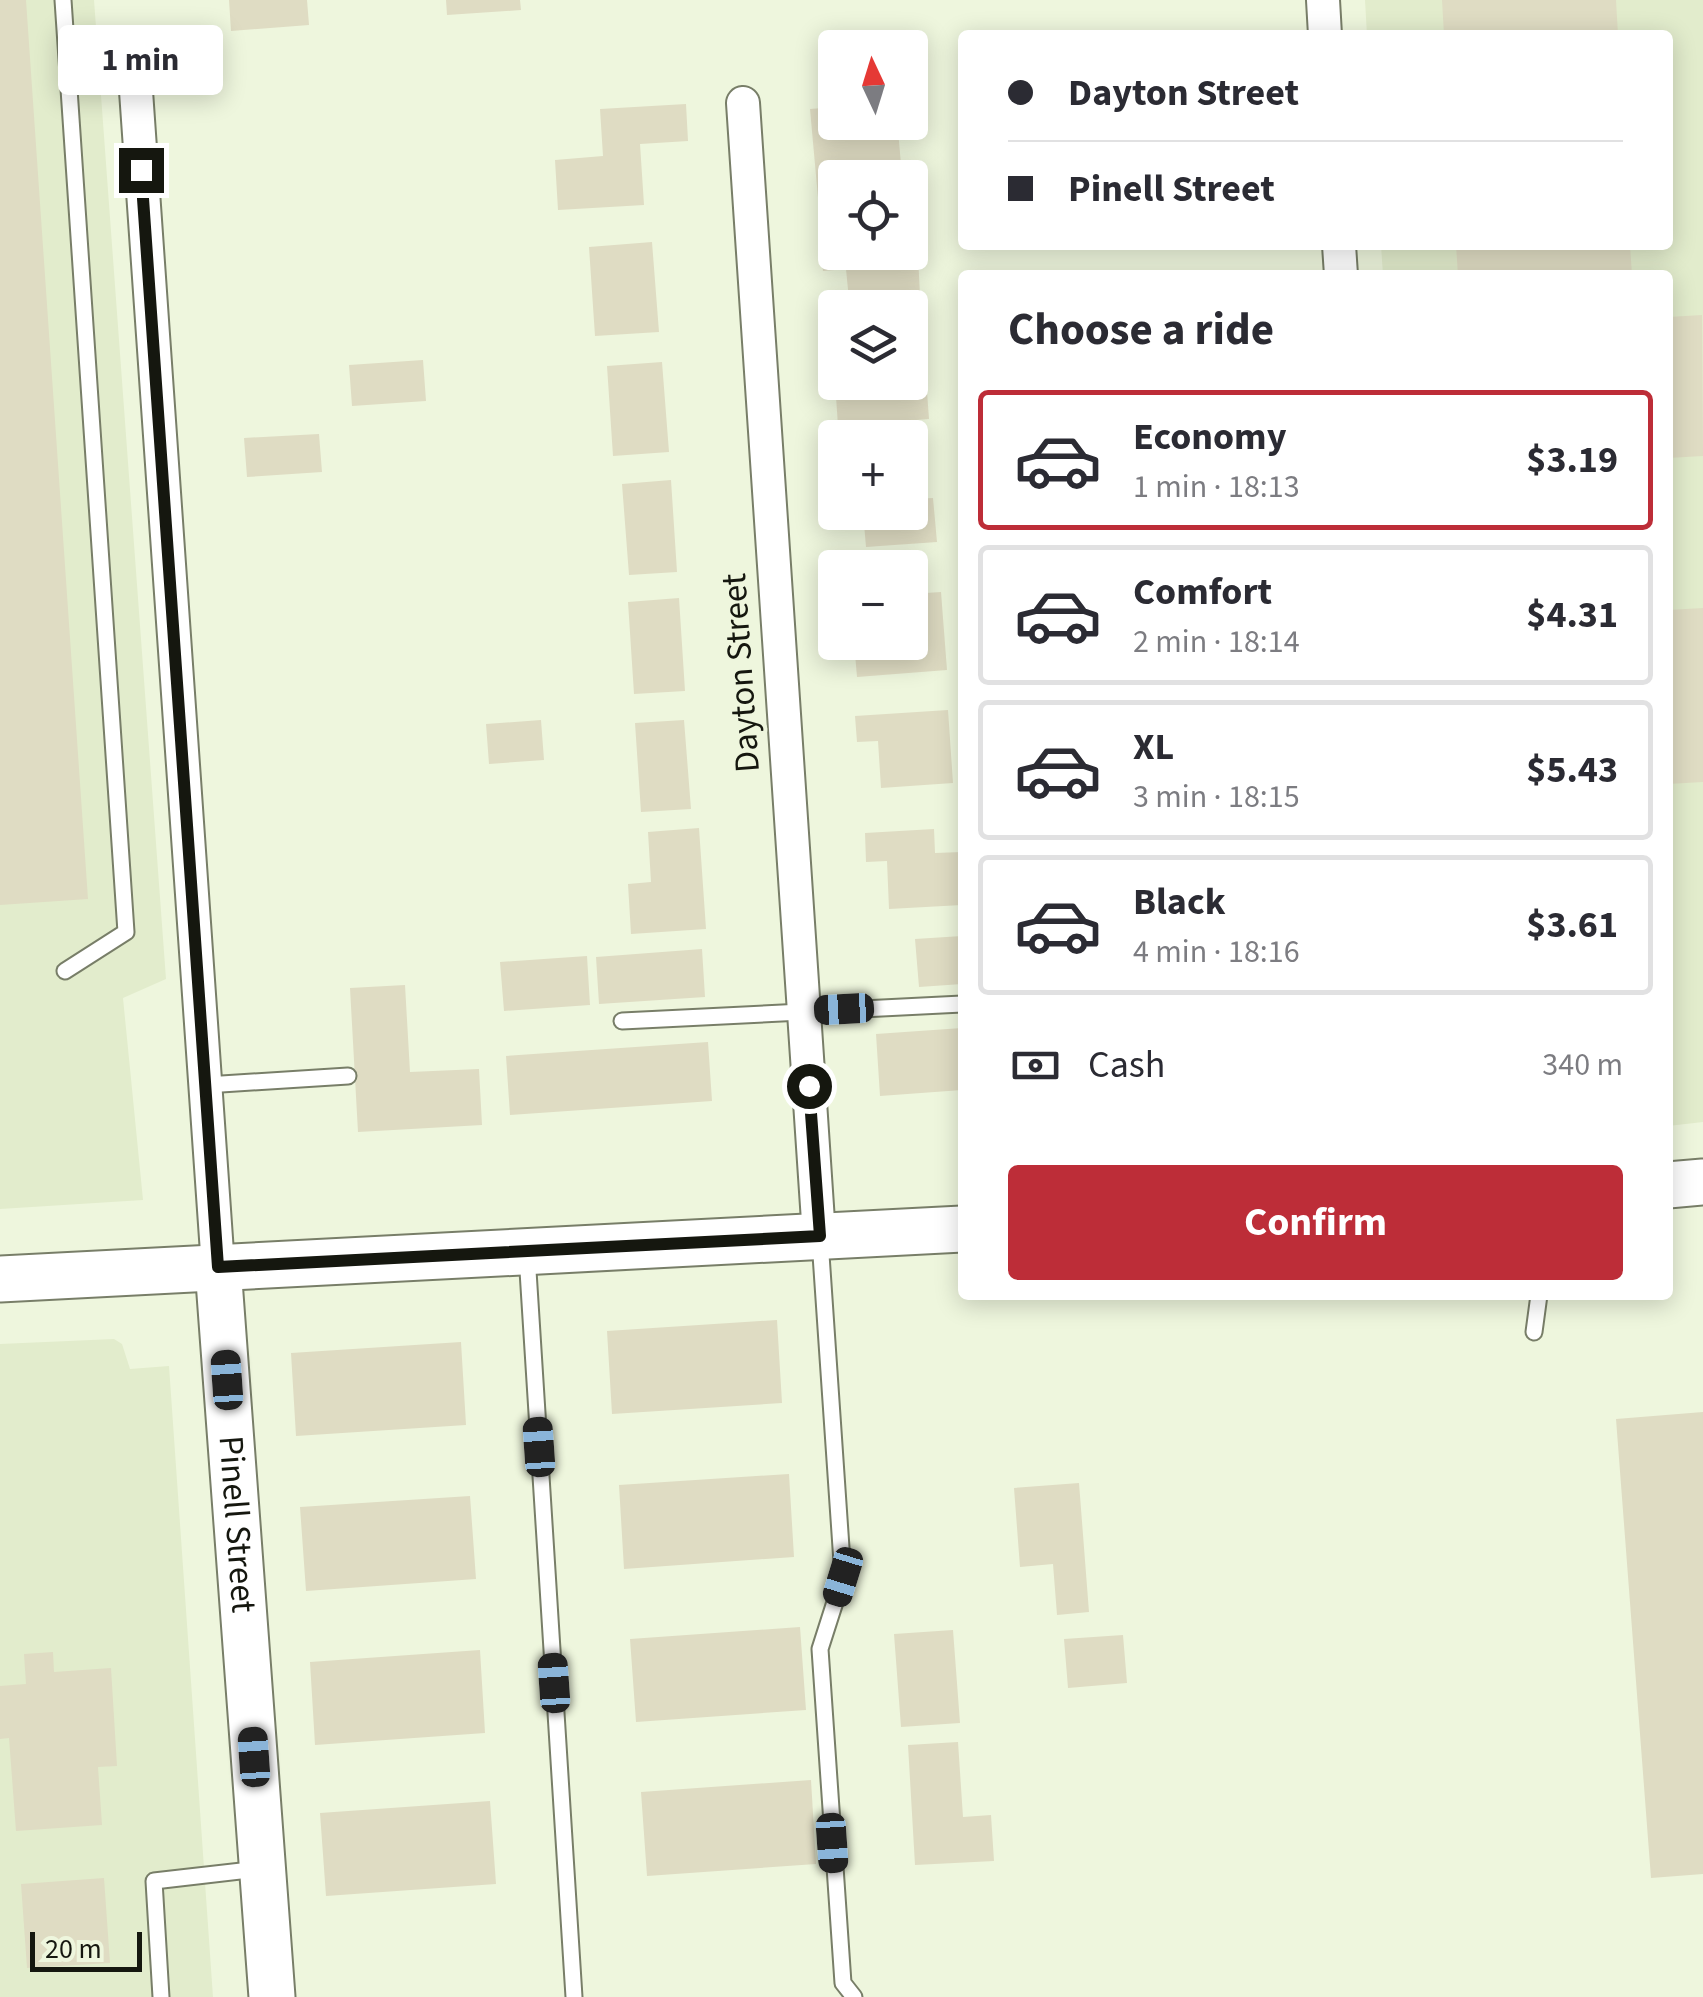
<!DOCTYPE html>
<html lang="en">
<head>
<meta charset="utf-8">
<style>
	:root { --surface:#fff; --page:#f7f7f7; --text:#2b2b33; --muted:#7c7c81; --line:#e1e1e2; --accent:#bd2d38 }
	body { margin:0; font-family:"Source Sans 3",sans-serif; background:var(--page); color:var(--text); height:100vh; display:flex; flex-direction:column; font-size:38px; white-space:nowrap }
	* { box-sizing:border-box; margin:0 }
	p { font-size:32px; color:var(--muted) }
	.icon { flex:none; width:55px; height:55px; fill:none; stroke:currentColor; stroke-width:2; stroke-linecap:round; stroke-linejoin:round }
	.map { position:relative; flex:1; overflow:hidden }
	.sheet { position:absolute; left:958px; top:270px; width:715px; height:1030px; display:flex; flex-direction:column; background:var(--surface); border-radius:10px; box-shadow:0 5px 25px #0003 }
	.sheet>* { flex:none }
	.hud { position:absolute; left:958px; top:30px; width:715px; height:220px; border-radius:10px; box-shadow:0 5px 25px #0003; display:grid; align-content:center; height:220px; padding:0 50px; background:var(--surface) }
	.needle { width:65px; rotate:356deg }
	.tools { position:absolute; left:818px; top:30px; display:grid; gap:20px }
	.tools a { display:grid; place-items:center; width:110px; height:110px; border-radius:10px; background:var(--surface); box-shadow:0 5px 25px #0003; font-size:50px }
	.scale { position:absolute; left:30px; bottom:25px; width:112px; box-sizing:border-box; padding-left:10px; border:5px solid #15170f; border-top:0; font-size:28px; line-height:35px; white-space:nowrap; color:#15170f; -webkit-text-stroke:8px #eef6dd; paint-order:stroke }
	.end { position:absolute; width:45px; height:45px; margin:-22px; border:12px solid #15170f; background:#fff; box-shadow:0 0 0 5px #fff }
	.from { border-radius:50% }
	.bubble { position:absolute; height:70px; border-radius:10px; background:var(--surface); box-shadow:0 5px 25px #0003; font-size:32px; font-weight:700; line-height:70px; text-align:center }
	.car { position:absolute; width:30px; height:60px; margin:-30px -15px; border-radius:12px; box-shadow:0 0 8px 2px #0007; background:linear-gradient(#222 24%,#8ab4d8 0 40%,#222 0 76%,#8ab4d8 0 86%,#222 0) }
	.hud b { display:flex; align-items:center; gap:35px; height:95px; font-size:38px }
	.hud b+b { border-top:2px solid var(--line) }
	.hud i { width:25px; height:25px; background:var(--text) }
	ul { padding:0; list-style:none }
	li { display:flex; align-items:center; gap:30px; height:140px; margin:0 20px 15px; padding:0 30px; border:5px solid var(--line); border-radius:10px }
	li div { flex:1 }
	li b { display:block; font-size:38px }
	li em { font-style:normal; font-weight:700 }
	li.current { border-color:var(--accent) }
	li>.icon { width:90px; height:90px; stroke-width:1.5 }
	h2 { padding:0 50px; font-size:45px; line-height:120px }
	.pay { display:flex; align-items:center; gap:25px; height:110px; padding:0 50px; font-size:38px }
	.pay p { margin-inline-start:auto }
	.action { display:flex; gap:20px; margin-top:auto; padding:20px 50px }
	.action a { flex:1; height:115px; border-radius:10px; background:var(--accent); color:#fff; font-size:40px; font-weight:700; line-height:115px; text-align:center }
	.map>svg:first-child { display:block }
	.built { fill:#e2eccc }
	.building { fill:#dfdcc3 }
	.lines { fill:none; stroke-linecap:round; stroke-linejoin:round }
	.lane-casing { stroke:#787e68; stroke-width:19 }
	.street-casing { stroke:#787e68; stroke-width:36 }
	.secondary-casing { stroke:#787e68; stroke-width:49 }
	.lane { stroke:#fff; stroke-width:15 }
	.street { stroke:#fff; stroke-width:32 }
	.secondary { stroke:#fff; stroke-width:45 }
	.route { stroke:#15170f; stroke-width:12 }
	.labels { text-anchor:middle; dominant-baseline:central; stroke-width:8; stroke-linejoin:round; paint-order:stroke }
	.street-label { font-size:35px; fill:#15170f; stroke:#eef6dd }
</style>
</head>
<body>
<div class="map">
<svg width="1703" height="1997" viewBox="0 0 1703 1997">
	<rect width="100%" height="100%" fill="#eef6dd"/>
	<path class="built" d="M0 0H94L166 979 123 998 143 1200 0 1209Z
		M1365 0H1703V1122L1668 1126V275H1383L1381 245H1668V35H1367Z
		M114 1339 122 1344 130 1369 169 1366 213 1997H0V1344Z"/>
	<path class="building" d="M0 0H26L88 899 0 905Z
		M229 0H307L309 25 231 31Z
		M446 0H520L521 10 447 15Z
		M1442 0H1616L1618 35H1444Z
		M686 104 688 141 640 144 644 205 558 210 555 160 603 156 600 109Z
		M835 107V122H869L870 133 898 130 902 176 835 178V207L819 209 810 109Z
		M835 240V252H875L876 259 918 256 920 295 849 300 846 269 823 271 820 241Z
		M652 242 659 332 595 336 589 247Z
		M1456 245H1630L1632 275H1458Z
		M1702 315 1703 456 1668 458V317Z
		M423 360 426 401 352 406 349 365Z
		M662 362 669 452 613 456 607 366Z
		M926 378 929 419 838 426 835 382H910V379Z
		M319 434 322 472 247 477 244 438Z
		M671 480 677 572 629 575 622 484Z
		M933 498 937 542 866 547 863 512H910V499Z
		M941 592 947 670 857 677 854 642H910V594Z
		M679 598 685 691 634 694 628 602Z
		M1703 608V782L1668 784V610Z
		M948 710 953 783 881 788 878 741 857 742 855 716Z
		M541 720 544 760 489 764 486 724Z
		M684 720 691 809 641 812 635 723Z
		M699 828 706 929 631 934 628 884 651 882 648 832Z
		M934 829 935 853 962 852V905L889 909 887 861 866 862 865 833Z
		M962 936V984L919 987 915 939Z
		M702 949 705 997 599 1004 596 957Z
		M587 956 590 1005 504 1011 500 962Z
		M405 985 410 1072 479 1069 482 1125 358 1132 350 988Z
		M962 1028V1090L880 1096 876 1034Z
		M708 1042 712 1101 510 1115 506 1056Z
		M777 1320 782 1403 612 1414 607 1331Z
		M461 1342 466 1425 296 1436 291 1353Z
		M1703 1412V1874L1651 1878 1616 1419Z
		M789 1474 794 1557 624 1569 619 1485Z
		M1079 1483 1089 1612 1057 1615 1053 1564 1020 1567 1014 1488Z
		M470 1496 476 1579 306 1591 300 1507Z
		M800 1627 806 1710 636 1722 630 1639Z
		M953 1630 960 1723 901 1727 894 1634Z
		M1123 1635 1127 1683 1068 1688 1064 1639Z
		M480 1650 485 1733 315 1745 310 1662Z
		M53 1652 54 1672 111 1668 117 1766 98 1767 102 1825 16 1831 9 1738 0 1739V1686L26 1684 24 1654Z
		M958 1742 963 1817 991 1815 994 1861 915 1865 908 1745Z
		M811 1780 816 1864 647 1876 641 1792Z
		M490 1801 496 1884 326 1896 320 1813Z
		M104 1878 110 1963 27 1968 21 1884Z"/>
	<g class="lines">
		<g class="lane-casing">
			<path id="lane" d="M63 0 126 932 65 971
				M622 1021 962 1004
				M206 1085 348 1076
				M820 1240 843 1577 820 1649 843 1983 854 1997
				M527 1255 574 1997
				M1534 1332 1539 1295
				M161 1997 154 1881 258 1869"/>
		</g>
		<g class="street-casing">
			<path id="street" d="M1323 0 1325 35
				M136 91 218 1267
				M743 103 819 1236
				M1339 245 1341 275"/>
		</g>
		<g class="secondary-casing">
			<g id="secondary">
				<path d="M1668 1185 1703 1182"/>
				<path id="s1" d="M218 1267 272 1997"/>
				<path d="M0 1279 962 1229"/>
			</g>
		</g>
		<use href="#lane" class="lane"/>
		<use href="#street" class="street"/>
		<use href="#secondary" class="secondary"/>
	</g>
	<g class="lines">
		<path class="route" d="M141 170 218 1267 820 1236 809 1086"/>
	</g>
	<g class="labels">
		<g class="street-label">
			<text transform="translate(741 673) rotate(-94)">Dayton Street</text>
			<text stroke="none"><textPath href="#s1" startOffset="258">Pinell Street</textPath></text>
		</g>
	</g>
</svg>
<div class="tools">
<a><svg class="needle" viewBox="-14 -14 28 28"><path d="M0-13l5 13h-10z" fill="#e53935"/><path d="M0 13l5-13h-10z" fill="#7c7c81"/></svg></a>
<a><svg class="icon" aria-label="locate" viewBox="0 0 24 24"><circle cx="12" cy="12" r="6"/><path d="M12 2v4M12 18v4M2 12h4M18 12h4"/></svg></a>
<a><svg class="icon" aria-label="layers" viewBox="0 0 24 24"><path d="M12 4l9 5-9 5-9-5zM3 14l9 5 9-5"/></svg></a>
<a>+</a>
<a>−</a>
</div>
<div class="scale">20 m</div>
<i class="end from" style="left:809px;top:1086px"></i>
<i class="end" style="left:141px;top:170px"></i>
<div class="bubble" style="left:58px;top:25px;width:165px">1 min</div>
<i class="car" style="left:844px;top:1009px;rotate:267deg"></i>
<i class="car" style="left:227px;top:1380px;rotate:356deg"></i>
<i class="car" style="left:539px;top:1447px;rotate:356deg"></i>
<i class="car" style="left:843px;top:1577px;rotate:197deg"></i>
<i class="car" style="left:554px;top:1683px;rotate:356deg"></i>
<i class="car" style="left:254px;top:1757px;rotate:356deg"></i>
<i class="car" style="left:832px;top:1843px;rotate:176deg"></i>
<div class="hud">
<b><i class="from"></i>Dayton Street</b>
<b><i></i>Pinell Street</b>
</div>
<section class="sheet">
<h2>Choose a ride</h2>
<ul>
<li class="current"><svg class="icon" aria-label="car" viewBox="0 0 24 24"><path d="M5 17H2v-5l4-1 3-4h7l3 4 3 1v5h-3M9 17h6M6 11h13"/><circle cx="7" cy="17" r="2"/><circle cx="17" cy="17" r="2"/></svg><div><b>Economy</b><p>1 min · 18:13</p></div><em>$3.19</em></li>
<li><svg class="icon" aria-label="car" viewBox="0 0 24 24"><path d="M5 17H2v-5l4-1 3-4h7l3 4 3 1v5h-3M9 17h6M6 11h13"/><circle cx="7" cy="17" r="2"/><circle cx="17" cy="17" r="2"/></svg><div><b>Comfort</b><p>2 min · 18:14</p></div><em>$4.31</em></li>
<li><svg class="icon" aria-label="car" viewBox="0 0 24 24"><path d="M5 17H2v-5l4-1 3-4h7l3 4 3 1v5h-3M9 17h6M6 11h13"/><circle cx="7" cy="17" r="2"/><circle cx="17" cy="17" r="2"/></svg><div><b>XL</b><p>3 min · 18:15</p></div><em>$5.43</em></li>
<li><svg class="icon" aria-label="car" viewBox="0 0 24 24"><path d="M5 17H2v-5l4-1 3-4h7l3 4 3 1v5h-3M9 17h6M6 11h13"/><circle cx="7" cy="17" r="2"/><circle cx="17" cy="17" r="2"/></svg><div><b>Black</b><p>4 min · 18:16</p></div><em>$3.61</em></li>
</ul>
<div class="pay"><svg class="icon" aria-label="cash" viewBox="0 0 24 24"><path d="M3 7h18v10H3z"/><circle cx="12" cy="12" r="2"/></svg>Cash<p>340 m</p></div>
<div class="action"><a>Confirm</a></div>
</section>
</div>
</body>
</html>
